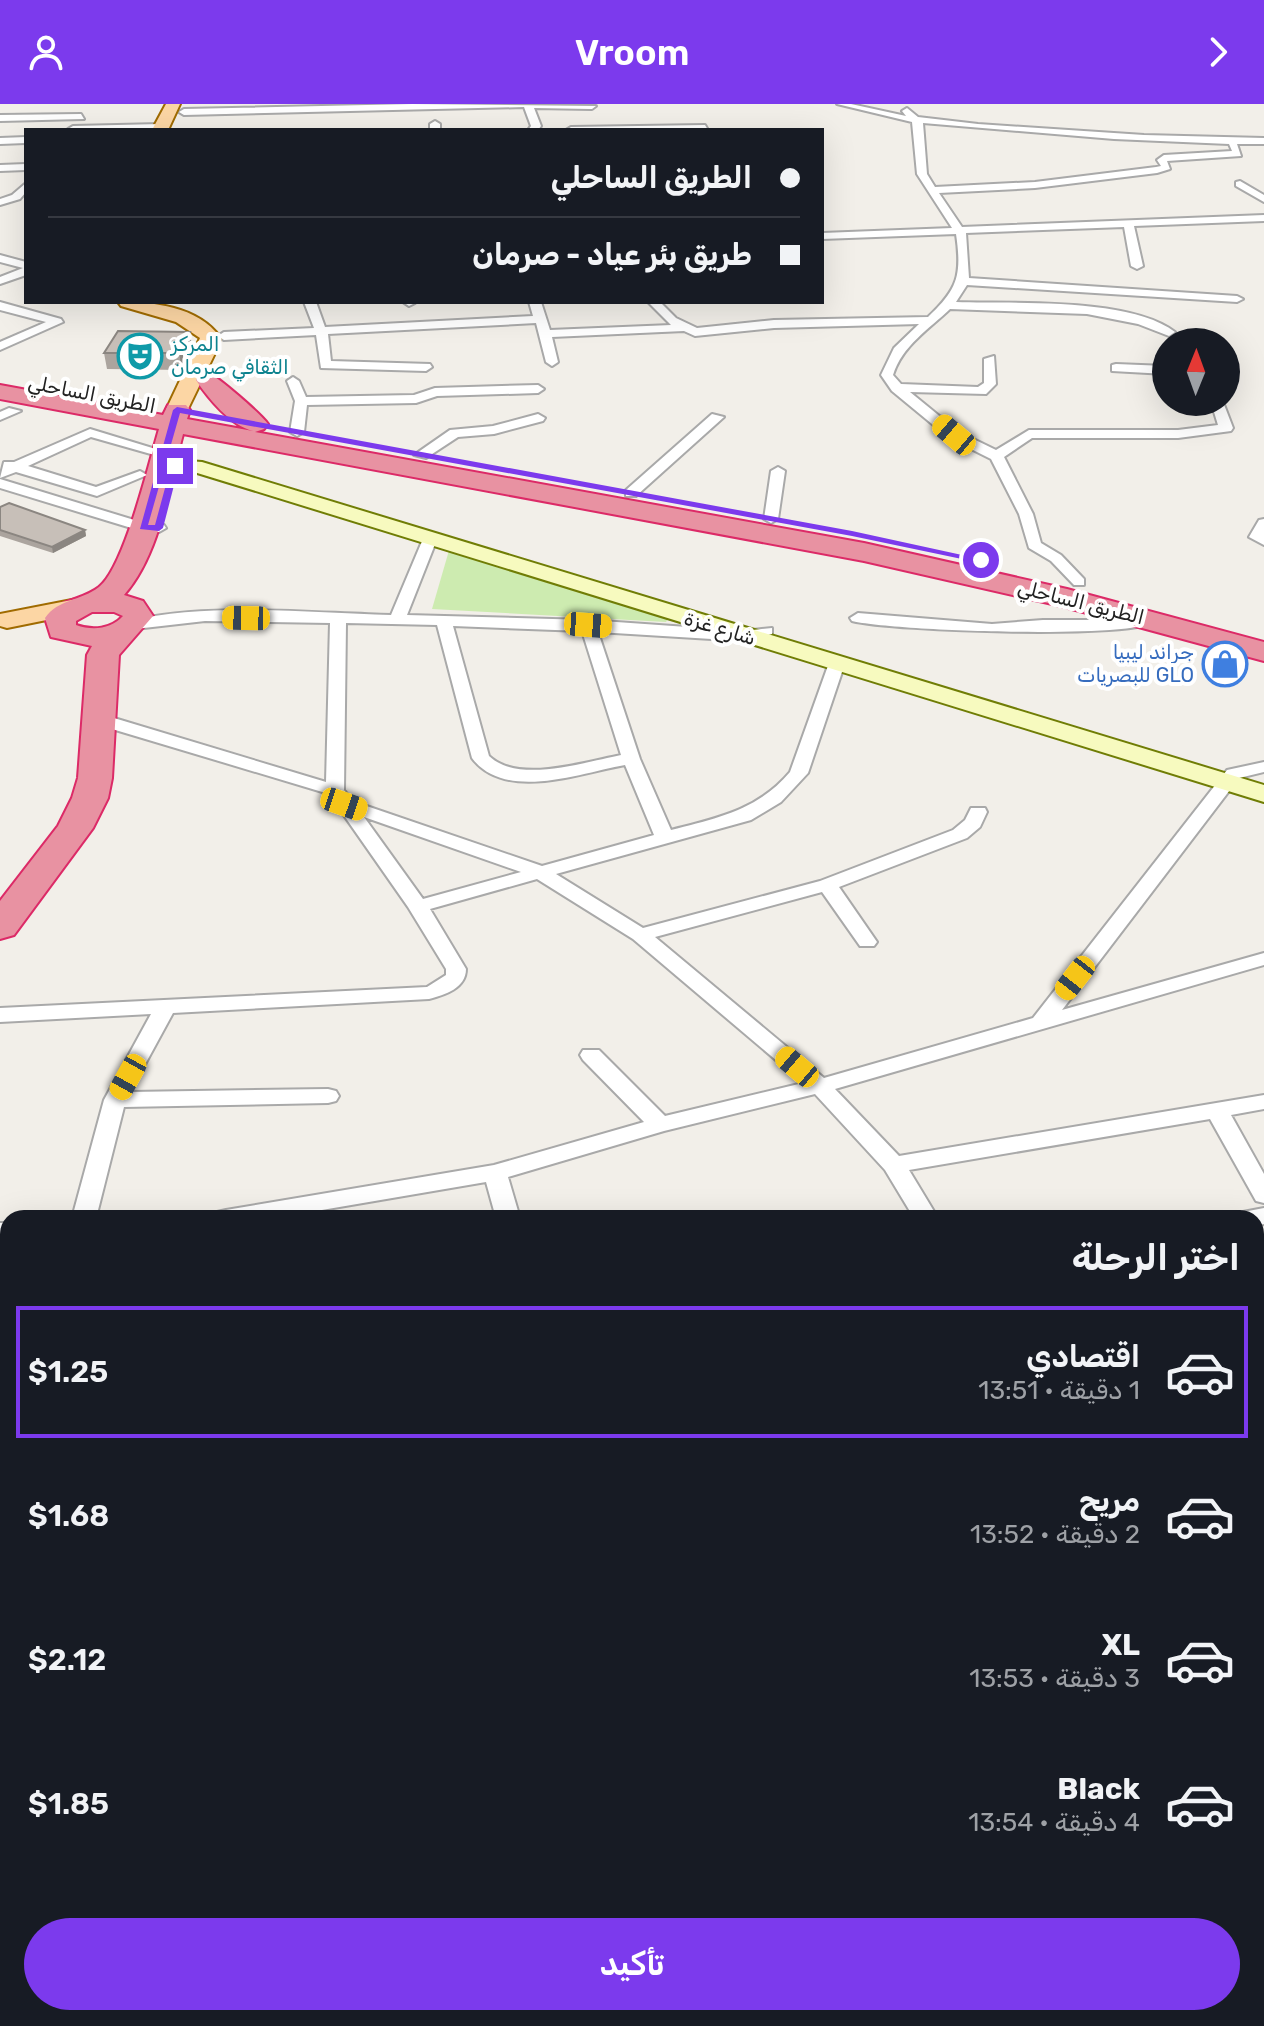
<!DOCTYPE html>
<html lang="ar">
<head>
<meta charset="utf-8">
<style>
	:root { --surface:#171b24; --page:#20242c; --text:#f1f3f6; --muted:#9ea1a6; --line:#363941; --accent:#7c3aed }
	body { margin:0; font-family:Rubik,"Noto Sans Arabic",sans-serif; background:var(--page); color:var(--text); direction:rtl; height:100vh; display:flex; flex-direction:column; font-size:30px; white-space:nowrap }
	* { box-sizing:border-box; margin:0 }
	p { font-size:26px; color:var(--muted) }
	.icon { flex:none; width:44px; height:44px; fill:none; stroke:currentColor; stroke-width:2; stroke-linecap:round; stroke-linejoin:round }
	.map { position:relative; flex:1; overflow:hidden; direction:ltr }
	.panel { position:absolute; left:0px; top:1106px; width:1264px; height:816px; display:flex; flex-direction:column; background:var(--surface); border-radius:24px 24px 0 0; box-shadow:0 8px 32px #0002; direction:rtl }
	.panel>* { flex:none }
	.banner { position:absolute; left:24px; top:24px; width:800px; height:176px; border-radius:0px; box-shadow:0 8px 32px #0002; direction:rtl; display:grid; align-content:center; height:176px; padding:0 24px; background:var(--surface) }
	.needle { width:52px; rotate:1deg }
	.controls { position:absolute; left:1152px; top:224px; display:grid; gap:16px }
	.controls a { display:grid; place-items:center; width:88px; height:88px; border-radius:50%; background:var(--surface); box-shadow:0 8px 32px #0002; font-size:40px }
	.end { position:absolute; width:36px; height:36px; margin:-18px; border:10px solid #7c3aed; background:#fff; box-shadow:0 0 0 4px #fff }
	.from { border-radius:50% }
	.car { position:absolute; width:24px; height:48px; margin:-24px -12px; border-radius:10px; box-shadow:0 0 6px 2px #0007; background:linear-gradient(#f5c518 24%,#345 0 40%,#f5c518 0 76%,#345 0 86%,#f5c518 0) }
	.banner b { display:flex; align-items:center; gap:28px; height:76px; font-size:30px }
	.banner b+b { border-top:2px solid var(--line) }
	.banner i { width:20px; height:20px; background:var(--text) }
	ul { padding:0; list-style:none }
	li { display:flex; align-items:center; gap:24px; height:132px; margin:0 16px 12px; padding:0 8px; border:4px solid transparent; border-radius:0px }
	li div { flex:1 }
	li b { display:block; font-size:30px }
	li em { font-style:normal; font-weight:600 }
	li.selected { border-color:var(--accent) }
	li>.icon { width:72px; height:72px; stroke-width:1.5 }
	h2 { padding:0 24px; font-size:36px; line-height:96px }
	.button { display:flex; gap:16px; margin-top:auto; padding:16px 24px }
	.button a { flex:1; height:92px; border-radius:48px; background:var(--accent); color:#fff; font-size:32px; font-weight:600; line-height:92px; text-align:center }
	header { display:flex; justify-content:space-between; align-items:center; height:104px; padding:0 24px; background:var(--accent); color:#fff; font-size:36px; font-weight:600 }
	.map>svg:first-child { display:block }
	.grass { fill:#cdebb0 }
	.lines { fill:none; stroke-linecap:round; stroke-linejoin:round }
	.street-casing { stroke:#a9a9a9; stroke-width:4 }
	.secondary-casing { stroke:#707d05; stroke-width:4 }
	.primary-casing { stroke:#a06b00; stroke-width:4 }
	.highway-casing { stroke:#dc2a67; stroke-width:4 }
	.street { fill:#fff; fill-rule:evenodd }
	.secondary { fill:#f7fabf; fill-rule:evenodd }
	.primary { fill:#fcd6a4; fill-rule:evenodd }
	.highway { fill:#e892a2; fill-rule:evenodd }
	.wall { fill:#aba49e }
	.shaded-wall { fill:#8b8681 }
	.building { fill:#c7bfb8; stroke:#8b8681; stroke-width:2 }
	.route { fill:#7c3aed }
	.labels { text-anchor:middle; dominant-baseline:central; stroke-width:8; stroke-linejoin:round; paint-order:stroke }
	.far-culture-label { font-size:20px; fill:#0d838f; stroke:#fff; text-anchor:start }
	.far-street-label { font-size:20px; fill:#222; stroke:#fff }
	.far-shop-label { font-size:20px; fill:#366cbe; stroke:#fff; text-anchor:end }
</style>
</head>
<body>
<header><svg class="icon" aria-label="forward" viewBox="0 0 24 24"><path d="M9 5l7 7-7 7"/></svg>Vroom<svg class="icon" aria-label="person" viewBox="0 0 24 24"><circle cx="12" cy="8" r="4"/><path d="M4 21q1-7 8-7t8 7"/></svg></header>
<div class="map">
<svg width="1264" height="1922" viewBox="0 0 1264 1922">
	<rect width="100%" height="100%" fill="#f2efe9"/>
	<path class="grass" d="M450 443 671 511 666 518 432 505Z"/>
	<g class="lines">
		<g class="street-casing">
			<path id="street" d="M412 0 596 2 592 5 534 4 541 22 538 26H528L531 22 524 3 184 11 179 8 184 5Z
				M837 0H851L906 12 902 7 907 4 918 13 978 20 1144 31 1264 34V40H1237L1241 52 1167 57 1170 65 1157 69 1035 84 939 89 962 123 1264 111V117L1134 122 1143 162 1137 165 1131 162 1124 123 966 129 969 174 1237 192 1243 195 1237 198 967 181 956 198C1012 200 1130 193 1175 228L1169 232 1138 220 1087 210 950 205C929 225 902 242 893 271L901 280 978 283 984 279V255L994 252 996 280 986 290 910 288 959 328 996 346 1029 326H1178L1218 321 1211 298H1223L1233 324 1231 327 1178 334H1032L1004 353 1033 410 1041 439 1061 451 1084 475V481H1074L1051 457 1029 444 1019 410 991 355 949 334 892 287 881 271 894 244 919 220 774 224 695 232 684 227 552 233 558 258 552 262 546 258 536 219 328 230 331 257 430 260 432 263 426 267 321 264 316 231 224 236 218 232 224 228 314 224 304 198H316L325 223 533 212 529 198H541L550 226 671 221 648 198H660L676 214 697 224 774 216 928 213C958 185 962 171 956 130L822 135V129L952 124 917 70 912 18ZM923 19 1114 35 1229 40 1232 47 1164 51 1157 56 1161 62 1156 63 1035 78 935 83 927 70Z
				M81 10 84 15 0 17V11Z
				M435 17 440 20V26H430V20Z
				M161 20 164 25H68L73 22Z
				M705 21 708 26H566L571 23Z
				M26 33V39L0 40V34Z
				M26 60V66L0 67V61Z
				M1240 77 1264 91V98L1236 82V78Z
				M26 79V88L20 95 0 101V95L12 91Z
				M0 151 26 158V171L0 180V173L23 164 0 158Z
				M0 198 61 215 63 218 0 246V238L46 218 0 206Z
				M403 198H415V199L409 202Z
				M1116 260 1166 262V270L1112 267V261Z
				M293 273 299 277 306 293 414 291 435 284 538 281 544 285 538 289 437 292 416 299 307 301 304 328 297 332 290 328 295 297 287 277Z
				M9 304 21 307 0 316V308Z
				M538 310 545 314 543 317 494 330 458 333 426 354 414 351 450 326 493 322Z
				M712 310 724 313 636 392H626V386Z
				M90 325 172 350 165 354 91 333 28 362 96 383 140 367 147 371 97 392 16 368 0 374 4 358H14Z
				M778 363 785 367 778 415 771 419 764 415 771 367Z
				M0 375 144 419 164 421 166 424 159 428 138 426 0 384Z
				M1264 415V441L1249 433 1259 416Z
				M430 431 437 435 407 511 588 516 744 527 772 524V530L744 537 598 528 640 655 671 726C717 714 758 706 790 668L829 559 837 554 845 559 808 669 781 698 751 716 556 770 643 824 820 777 953 726 965 716 971 704H985L987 708 980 723 967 734 839 783 877 838 874 842H860L822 788 655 833 824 974 1033 914 1227 666 1264 658V668L1239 674 1062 906 1264 849V861L835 985 899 1052 1264 991V1005L1231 1011 1264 1070V1099L1256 1097 1210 1015 909 1066 938 1114H914L885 1066 815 990 664 1027 508 1073 520 1114H496L486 1078 275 1114H214L217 1108 226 1106 494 1061 644 1018 583 956 580 951 583 946H599L665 1012 803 979 633 835 537 775 430 805 466 865C466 884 445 891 429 895L173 909 130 988 328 985 336 987 339 992 336 997 328 999 124 1003 96 1114H72L104 996 151 910 0 918V904L427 883 446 871V865L408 803 329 690 92 619 89 615 92 611H104L326 678 330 519 205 517 135 525 127 520 129 517C208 498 310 509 391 511L423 435ZM346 519 437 521 472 654C505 698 580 669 625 661L654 731 542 762 352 697 344 686ZM453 522 582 527 621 651C585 658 518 680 489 652ZM364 713 521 768 423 795Z
				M858 509 992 520 1043 516H1134L1153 511 1161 516C1138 536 892 527 852 517L850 514Z
				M1264 1104V1120L1256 1122V1114H1240L1243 1108Z
				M0 1119H8V1135H0Z
				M8 1297V1317L0 1318V1298Z
				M8 1840V1876L0 1879V1844Z"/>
		</g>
		<g class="secondary-casing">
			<path id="secondary" d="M175 356 202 358 1264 681V698L194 368 168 366 165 362Z
				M1264 1345V1377L1256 1379V1347Z
				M8 1463V1522L0 1523V1464Z"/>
		</g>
		<g class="primary-casing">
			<path id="primary" d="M166 0H180L168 26H152Z
				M118 198C154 198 197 202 220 233L218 243 185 311H169L166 306 200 234 176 218 121 202Z
				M77 495 86 498 90 503 86 508 7 524 0 522V510Z"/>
		</g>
		<g class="highway-casing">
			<path id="highway" d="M208 269C216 271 262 311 268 320L264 325 255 328 864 439 1067 485 1264 538V557L1061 502 864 457 183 330C169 382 160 450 124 491L143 497 153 512 119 551 112 674 108 694 93 724 14 831 0 835V797L58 722 72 694 78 674 87 551 92 542 51 533 45 514C58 495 81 497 99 483 124 464 149 359 159 325L0 295V281L163 311 168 301H186L190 306 187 315 253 327C231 322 208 294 196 276L199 271ZM92 508H114L123 512C111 525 93 527 76 521V517Z"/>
		</g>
		<use href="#street" class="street"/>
		<use href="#secondary" class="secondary"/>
		<use href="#primary" class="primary"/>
		<use href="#highway" class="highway"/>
	</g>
	<path class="wall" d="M190 228 192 244 182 266 107 265 104 249Z
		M0 403 85 426 86 432 53 449 0 432Z"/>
	<path class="shaded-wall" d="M190 228 192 244 182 266 179 249Z
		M85 426 86 432 53 449 52 443Z"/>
	<path class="building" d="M118 227 190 228 179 249H104Z
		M9 399 85 426 52 443 0 426V403Z"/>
	<path class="route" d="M177 303 852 427 985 456 981 459 852 432 180 309 148 421H155L171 362 175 360 179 362 163 424 159 427 140 425 173 306Z"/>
	<defs>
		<g id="theatre-ring" transform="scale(2.3)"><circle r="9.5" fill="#fff" stroke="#0f9aa8" stroke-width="1.5"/><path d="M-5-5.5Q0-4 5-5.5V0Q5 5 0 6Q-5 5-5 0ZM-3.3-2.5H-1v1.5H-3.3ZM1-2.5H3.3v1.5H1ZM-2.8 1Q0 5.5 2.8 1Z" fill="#0f9aa8"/></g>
		<g id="shop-ring" transform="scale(2.3)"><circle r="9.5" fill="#fff" stroke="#3f7fe0" stroke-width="1.5"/><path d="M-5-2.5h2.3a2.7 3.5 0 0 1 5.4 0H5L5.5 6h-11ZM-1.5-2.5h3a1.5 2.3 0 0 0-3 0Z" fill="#3f7fe0"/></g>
	</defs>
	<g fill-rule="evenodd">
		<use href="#theatre-ring" x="140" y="252"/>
		<use href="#shop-ring" x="1225" y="560"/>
	</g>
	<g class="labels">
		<g class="far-culture-label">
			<text x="171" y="240">المركز<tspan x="171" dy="23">الثقافي صرمان</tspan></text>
		</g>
		<g class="far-street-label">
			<text transform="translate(92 290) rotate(11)">الطريق الساحلي</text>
			<text transform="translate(1081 498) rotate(14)">الطريق الساحلي</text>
			<text transform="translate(720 524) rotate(17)">شارع غزة</text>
		</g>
		<g class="far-shop-label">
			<text x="1194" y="548">جراند ليبيا<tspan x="1194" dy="23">للبصريات GLO</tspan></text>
		</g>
	</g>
</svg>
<div class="controls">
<a><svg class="needle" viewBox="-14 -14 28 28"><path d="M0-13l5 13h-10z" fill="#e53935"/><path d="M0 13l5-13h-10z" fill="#9ea1a6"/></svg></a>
</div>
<i class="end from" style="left:981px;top:456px"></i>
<i class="end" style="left:175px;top:362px"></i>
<i class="car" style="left:954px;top:331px;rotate:310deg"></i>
<i class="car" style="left:246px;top:514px;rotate:271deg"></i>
<i class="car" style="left:588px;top:521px;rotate:94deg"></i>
<i class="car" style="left:344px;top:700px;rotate:109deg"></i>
<i class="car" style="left:1075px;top:874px;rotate:218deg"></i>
<i class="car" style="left:797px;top:963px;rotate:310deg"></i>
<i class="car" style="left:128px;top:973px;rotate:209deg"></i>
<div class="banner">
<b><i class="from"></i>الطريق الساحلي</b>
<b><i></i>طريق بئر عياد - صرمان</b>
</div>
<section class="panel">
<h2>اختر الرحلة</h2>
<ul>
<li class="selected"><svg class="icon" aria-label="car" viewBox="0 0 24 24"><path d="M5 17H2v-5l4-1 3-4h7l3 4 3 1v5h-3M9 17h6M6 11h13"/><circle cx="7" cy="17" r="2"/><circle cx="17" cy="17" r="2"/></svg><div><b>اقتصادي</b><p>1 دقيقة · 13:51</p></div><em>$1.25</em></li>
<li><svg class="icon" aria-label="car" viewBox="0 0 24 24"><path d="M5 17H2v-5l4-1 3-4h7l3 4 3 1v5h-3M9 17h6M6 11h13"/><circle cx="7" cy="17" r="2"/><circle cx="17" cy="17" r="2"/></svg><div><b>مريح</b><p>2 دقيقة · 13:52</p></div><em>$1.68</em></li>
<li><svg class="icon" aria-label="car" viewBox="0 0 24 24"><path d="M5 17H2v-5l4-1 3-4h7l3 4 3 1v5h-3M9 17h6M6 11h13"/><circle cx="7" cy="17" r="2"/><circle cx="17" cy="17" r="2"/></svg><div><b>XL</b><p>3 دقيقة · 13:53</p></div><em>$2.12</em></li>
<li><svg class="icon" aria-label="car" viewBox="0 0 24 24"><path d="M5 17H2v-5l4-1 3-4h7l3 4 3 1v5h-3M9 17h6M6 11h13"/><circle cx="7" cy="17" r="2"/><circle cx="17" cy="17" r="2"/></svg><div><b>Black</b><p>4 دقيقة · 13:54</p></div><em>$1.85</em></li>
</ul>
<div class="button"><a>تأكيد</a></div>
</section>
</div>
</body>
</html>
